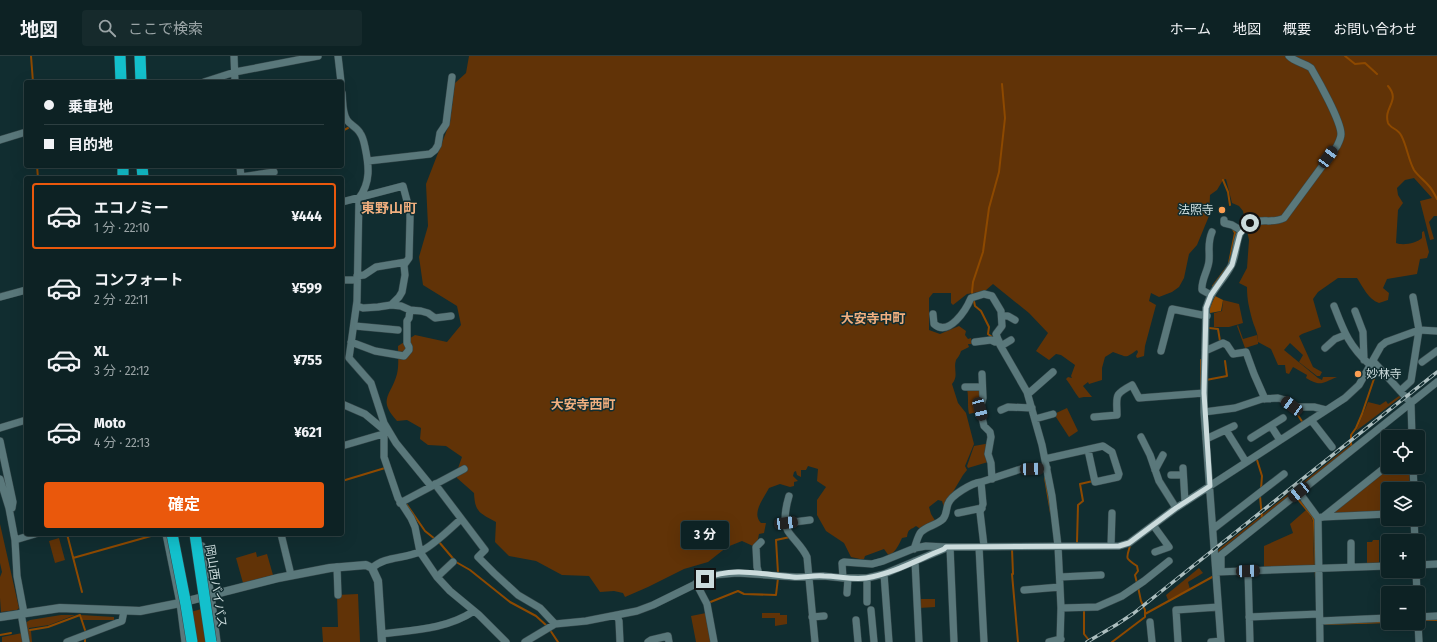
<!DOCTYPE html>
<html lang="ja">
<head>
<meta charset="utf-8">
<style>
	:root { --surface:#0d2224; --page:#162a2c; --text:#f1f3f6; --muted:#9aa4a6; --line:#2d3f41; --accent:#ea580c }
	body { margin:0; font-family:"Fira Sans Condensed","Noto Sans JP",sans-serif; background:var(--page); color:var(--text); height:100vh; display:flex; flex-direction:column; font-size:15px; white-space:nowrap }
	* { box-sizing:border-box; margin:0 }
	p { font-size:13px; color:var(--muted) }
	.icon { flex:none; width:22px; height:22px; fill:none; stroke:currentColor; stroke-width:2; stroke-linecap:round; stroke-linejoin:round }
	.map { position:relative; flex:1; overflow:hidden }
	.sheet { position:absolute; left:24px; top:120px; width:320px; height:360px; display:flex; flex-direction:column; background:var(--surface); border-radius:4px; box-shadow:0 4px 16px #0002,0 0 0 1px var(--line) }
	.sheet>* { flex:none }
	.hud { position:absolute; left:24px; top:24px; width:320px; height:88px; border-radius:4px; box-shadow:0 4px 16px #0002,0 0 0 1px var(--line); display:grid; align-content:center; height:88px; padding:0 20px; background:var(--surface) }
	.fabs { position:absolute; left:1381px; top:374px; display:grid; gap:8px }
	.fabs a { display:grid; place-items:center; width:44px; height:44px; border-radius:4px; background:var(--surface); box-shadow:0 4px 16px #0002,0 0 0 1px var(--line); font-size:20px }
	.end { position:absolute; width:18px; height:18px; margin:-9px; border:5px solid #cbdbdc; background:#111; box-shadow:0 0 0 2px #111 }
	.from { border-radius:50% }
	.bubble { position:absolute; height:28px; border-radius:4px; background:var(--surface); box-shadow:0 4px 16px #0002,0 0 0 1px var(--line); font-size:13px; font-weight:700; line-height:28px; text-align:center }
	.car { position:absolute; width:12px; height:24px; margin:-12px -6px; border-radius:5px; box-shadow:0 0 3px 1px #0007; background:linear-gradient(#222 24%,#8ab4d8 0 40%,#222 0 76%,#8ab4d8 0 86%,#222 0) }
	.hud b { display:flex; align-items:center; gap:14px; height:38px; font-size:15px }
	.hud b+b { border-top:1px solid var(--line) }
	.hud i { width:10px; height:10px; background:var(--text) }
	ul { padding:7px 0 0; list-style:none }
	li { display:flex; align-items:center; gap:12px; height:66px; margin:0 8px 6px; padding:0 12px; border:2px solid transparent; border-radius:4px }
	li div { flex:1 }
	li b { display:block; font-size:15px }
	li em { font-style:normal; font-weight:700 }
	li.active { border-color:var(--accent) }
	li>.icon { width:36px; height:36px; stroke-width:1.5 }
	.action { display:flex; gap:8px; margin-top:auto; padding:8px 20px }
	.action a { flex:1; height:46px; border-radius:4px; background:var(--accent); color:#fff; font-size:16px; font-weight:700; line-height:46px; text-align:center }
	header { display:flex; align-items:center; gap:24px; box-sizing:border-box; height:56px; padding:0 20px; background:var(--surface); border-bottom:1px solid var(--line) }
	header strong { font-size:19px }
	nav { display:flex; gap:22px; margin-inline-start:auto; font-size:14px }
	.search { width:280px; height:36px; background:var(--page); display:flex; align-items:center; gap:10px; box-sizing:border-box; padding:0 14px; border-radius:4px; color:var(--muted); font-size:15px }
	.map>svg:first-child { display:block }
	.green { fill:#613307 }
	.water { fill:#8d4900 }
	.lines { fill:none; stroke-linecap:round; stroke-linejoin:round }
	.stream { stroke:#8d4900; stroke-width:2 }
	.minor-casing { stroke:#35484b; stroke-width:8 }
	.tertiary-casing { stroke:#35484b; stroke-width:9 }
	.trunk-casing { stroke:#35484b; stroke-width:12 }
	.minor { stroke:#5a787b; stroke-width:7 }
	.tertiary { stroke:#5a787b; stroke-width:8 }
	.trunk { stroke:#13c0cc; stroke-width:11 }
	.rail-casing { stroke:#acbebf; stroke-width:3.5 }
	.rail { stroke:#112d30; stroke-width:2; stroke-dasharray:6; stroke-linecap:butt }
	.trunk-bridge-casing { stroke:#35484b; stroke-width:12; stroke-linecap:butt }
	.trunk-bridge { stroke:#13c0cc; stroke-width:11 }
	.route { stroke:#cbdbdc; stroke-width:5 }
	.poi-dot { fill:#fc9e52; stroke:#112d30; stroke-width:1.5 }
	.labels { text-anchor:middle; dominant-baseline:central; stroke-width:3; stroke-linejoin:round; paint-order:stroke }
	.poi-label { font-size:12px; fill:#cbdbdc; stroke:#112d30; text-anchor:end }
	.street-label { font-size:12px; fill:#cbdbdc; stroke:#112d30 }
	.neighbourhood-label { font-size:13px; font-weight:bold; fill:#f1af7f; stroke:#112d30 }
	.quarter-label { font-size:14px; font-weight:bold; fill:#f1af7f; stroke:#112d30 }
</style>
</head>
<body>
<header>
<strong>地図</strong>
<div class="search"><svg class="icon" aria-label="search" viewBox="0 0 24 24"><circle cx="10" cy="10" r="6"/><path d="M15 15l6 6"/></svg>ここで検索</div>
<nav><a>ホーム</a><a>地図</a><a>概要</a><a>お問い合わせ</a></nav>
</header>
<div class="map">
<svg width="1437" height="586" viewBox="0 0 1437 586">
	<rect width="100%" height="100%" fill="#112d30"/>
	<path class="green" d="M469 0H1437V160H1434L1429 166 1434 183 1430 184 1420 145 1432 142 1414 122 1405 124 1397 132 1398 139 1403 147 1398 154 1396 187C1403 190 1417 187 1422 182V176L1424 175 1429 196 1427 202 1420 203 1417 218 1387 223 1383 232 1389 237 1388 244 1379 247C1368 243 1363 231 1357 222H1338L1318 236 1313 243 1321 271 1302 278 1299 280 1313 311 1322 316 1320 320H1317L1299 306 1303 299 1290 287 1284 294 1318 322 1322 324 1323 321H1337C1322 327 1321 331 1306 322L1307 319 1293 311 1289 318 1286 317 1285 309H1278L1271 293 1258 286V288L1245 292 1237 270 1238 269 1243 283 1257 279 1258 285C1258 276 1254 271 1252 263 1249 251 1247 244 1247 231L1239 227 1247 212 1249 184 1243 155 1239 150 1232 147 1226 123 1223 124 1217 134 1210 139 1209 160 1197 189 1189 198 1184 222 1179 231 1172 236 1159 241 1151 237 1149 245 1156 249 1145 290 1144 300 1137 302 1136 300 1138 296 1137 294C1124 303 1128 301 1113 296L1105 301 1102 312V324L1089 328 1088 326 1083 330 1092 341H1084L1079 342C1074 336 1071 329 1066 323L1068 321 1072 322 1071 320 1075 309 1061 299 1056 298 1049 304 1036 295 1048 277 1029 257 993 228 985 235 967 238 953 249 951 247V237H933L929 242V274L940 278 959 270 966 275 965 279 968 283 971 282 972 288H968L969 291 961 295C960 299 958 301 956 304 953 313 959 320 952 328L958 347 966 357 974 388 965 410 967 414 963 419 944 451 942 445 938 444 929 451 931 458 936 466 922 474 916 470C911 474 908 472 907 481L902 482C899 489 895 496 889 500L884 493 865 500 864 503H860L851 501 844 487 826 475 817 459V444L826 431 817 425 818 413 808 410 806 414H801V421L797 419 796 415 794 416 793 420 798 425 794 426V430L790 431 780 428 769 432C764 442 751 457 761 467H766L764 477 759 478 757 488 753 490 742 485 727 491 708 506 684 513 648 531 625 541 623 537 614 535 600 536 589 520 562 519 536 505 509 500 495 486 496 466C480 457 475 457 474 437L457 422V415L462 401 446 390 428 389 420 383 421 372 407 364 397 365C377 343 391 340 397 318 399 310 398 298 398 290L415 279 447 286 461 269 457 250 423 229 419 201 428 170 426 128 450 66 455 27 466 17Z
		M1223 244 1239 248 1243 267 1229 271H1214V257L1222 255Z
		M967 333H980V344L977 350V356L969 358C967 349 969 342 967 333Z
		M1399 340 1401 341 1356 375 1368 346 1380 349 1386 345 1388 348Z
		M1067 352 1078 375 1069 381 1054 358Z
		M985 388H987L988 406 968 412 967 410 974 390Z
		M1350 389V392L1217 497 1219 493 1228 486Z
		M1391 411H1409L1410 433H1388V456L1334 458 1333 456Z
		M1306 454 1311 461 1313 466 1314 510 1264 511V490L1293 477 1290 468Z
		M0 468 19 552 17 554 1 556 0 542V521L2 516 0 507Z
		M59 482 65 504 55 507 49 485Z
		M1373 484H1379V507H1367V486H1372Z
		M256 496 257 501 267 498 273 519 243 527 236 502Z
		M1199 512 1203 517 1188 526 1190 533 1168 544 1166 539Z
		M358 538 360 586H323L322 571H338L337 539Z
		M919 543H935V551L919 552Z
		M209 551 216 586H188L183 558Z
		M706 557 712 586H696L691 560Z
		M762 557H780V559H787V568L775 570V562H762Z
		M61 559H75L49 569 29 572V575H31L32 586H28L25 567 30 564Z
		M81 559 114 561V564H82Z
		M22 577 23 586H2V581Z"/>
	<path class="water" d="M1215 240 1223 244 1221 255 1210 257V251Z"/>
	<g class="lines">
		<path class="stream" d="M31 0 33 26
			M1345 0 1355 8 1365 7 1377 18
			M1388 30C1401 45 1383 51 1388 67 1390 72 1398 73 1401 79 1407 90 1408 103 1414 114 1418 120 1424 124 1429 130 1432 133 1435 139 1437 143
			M342 75 348 72
			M37 110 38 122
			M1223 124 1228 136 1230 149
			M1229 207 1235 177 1233 173
			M1213 230 1227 211
			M1209 272 1218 273 1220 285
			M992 281 988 278 989 271 981 255 975 250 972 236 973 226 983 196 989 152 999 116 1005 62 1002 28
			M1206 324 1227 320 1225 305
			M1201 334V304
			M1294 353 1303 367
			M1353 390 1351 389V379L1356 372 1362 358 1377 314
			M1257 404 1262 420 1261 433
			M1045 422 1051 457
			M342 425 385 412
			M1260 440 1262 462
			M1297 442 1312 460 1314 465 1316 523
			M407 449 425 475 435 483
			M67 478 82 536
			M439 486 456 506 470 514 510 546 536 560 547 570
			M1077 486 1078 449 1083 445 1080 428 1093 425
			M1130 490C1126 503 1125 502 1137 510L1138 515 1135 519 1137 527
			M1012 493 1013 518H1012L1018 586
			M73 502 158 478
			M778 517 776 484 790 481
			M708 547 738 535 744 538 776 539 778 522
			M1084 554V578L1088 583
			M1145 558 1214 520
			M1423 564H1437
			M1325 568 1388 566
			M30 574 48 571 80 559 85 574
			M550 574 558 586
			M0 579 11 577
			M85 581V586
			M1112 586 1145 561V554L1141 545 1138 531"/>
		<g class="minor-casing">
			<path id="minor" d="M234 0 235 26
				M338 0 341 26
				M204 26 235 16 318 0
				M342 37C343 45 342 57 347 64 350 69 357 71 360 77 363 81 364 86 365 91 369 110 371 126 359 142L357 245 349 302 371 327 384 367V401L398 442 411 462 415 471 420 496 437 521 450 535 479 559 506 586
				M0 84 26 76
				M368 105 430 98 435 94 438 89 440 77 446 68 452 21
				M240 110 241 122
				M241 121 274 116
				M342 146 403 130 410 156V163L409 202 404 209 405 219 402 236 399 241 391 249 378 251 363 252 357 250
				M1224 164V167L1232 169 1242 175
				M357 220 364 219 376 211 406 206
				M342 224H357
				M1211 239 1202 234C1201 224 1208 215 1209 205 1210 194 1207 188 1212 176
				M0 241 26 234
				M391 249 401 250 410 254 421 255 428 257 435 262 451 260
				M1334 250C1344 276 1349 290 1370 309
				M1355 255 1363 276 1364 304
				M933 258 934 268C949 281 966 254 971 242L984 238 992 240 1001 255 1002 270 996 278 1000 289 1027 336 1042 389 1052 440 1058 490 1061 552 1060 586
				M1002 260H1008L1015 264
				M355 270 398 274
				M351 286 375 295 404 300 409 294V291L407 287V265L409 262 410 254
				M975 286 991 284 995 286 999 285
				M1001 290 1011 284
				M1325 292 1335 283 1345 279
				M1161 295 1172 253 1207 260
				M1205 295 1223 287 1227 289 1233 298 1246 296 1254 318 1265 343
				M1373 305 1411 347 1412 381
				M1422 306 1437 295
				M982 318 983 342 980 353 984 370 990 376 991 381 988 398 991 407 992 423
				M965 331H982
				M1400 335 1411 325 1419 274 1413 241
				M1028 338 1053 316
				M342 348 365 358 383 373
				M1001 354 1008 351 1032 352
				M1204 356 1235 352 1262 343 1278 342 1285 344 1295 351H1314L1326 354
				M1094 361 1117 359C1117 340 1113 339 1132 329L1139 342 1204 337
				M1035 363 1053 358
				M1311 364 1332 391
				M384 367 396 387 431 430
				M1271 370 1280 384
				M0 372 26 364
				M1226 374 1246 406
				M1141 381 1150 399 1159 425 1176 452
				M1251 382 1283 362
				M1206 383 1234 370
				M0 385 13 446 12 452H9
				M342 390 383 378
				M1045 403 1103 390 1112 396 1119 418 1118 421 1095 426 1088 394
				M1413 411 1414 433
				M1183 412 1185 446
				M1155 414 1163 399
				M1171 419H1183
				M0 423 9 452 15 484 17 520 24 557
				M435 428 485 494 478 501 494 517 518 539 540 552 555 568
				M1299 436 1318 462 1320 586
				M789 440C786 450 782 469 790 478 796 486 803 492 807 501L815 586
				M400 447 464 413
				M958 457 982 452
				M1322 461 1388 458
				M1323 461 1388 409
				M1414 463 1415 485
				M786 467 810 464
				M1153 469 1169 491 1155 496
				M1213 473 1284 418
				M166 478 180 547 185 586
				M281 478 291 519
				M15 484 35 478
				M1351 487V511
				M202 490 211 539 217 586
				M984 490 980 456 983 448 981 426 1021 413 1047 412
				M1111 490 1112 457
				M950 491 954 586
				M979 491 984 586
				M914 493C916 488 918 479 921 476 927 470 937 469 943 463 947 458 946 453 948 448 951 439 972 427 981 426
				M915 505 919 586
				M1418 509 1437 508
				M337 511 338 539
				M372 512C385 500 404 503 419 496 431 492 451 472 461 463
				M1248 515 1250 586
				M1416 515 1417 537
				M1216 516 1388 510
				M1221 516V499L1437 326
				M759 518 757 511 756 491 761 486
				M884 518 889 586
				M437 521 453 506
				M1060 521 1101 519
				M843 522 842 507 844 506 872 508 883 505 915 492 926 490 946 491
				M867 522V546
				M696 527 707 548 714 586
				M1024 534 1060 531
				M847 537 848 522
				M1061 552 1097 551 1122 540 1144 525 1169 505
				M871 554 874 586
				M21 557 26 586
				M617 559 619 565 620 586
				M812 561 824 560
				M1249 561 1319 558
				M1418 561 1437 560
				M856 564 858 586
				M1320 565 1388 562
				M1150 566 1152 586
				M1418 567 1419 586
				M382 578C414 574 447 573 474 555
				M67 586 122 565 124 555
				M525 586 555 568 586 565 637 555 653 549 714 519 737 517 795 521 823 520 843 522H867L884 518 944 493 946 491 1119 490 1129 487 1176 452 1345 342 1359 329 1381 290 1386 286 1419 274 1437 275
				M648 586 651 584 668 580 669 586
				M1049 586 1061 583
				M1178 586 1176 554 1218 551
				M1211 586 1221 585
				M1221 586 1204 356V337L1206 252C1208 247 1209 242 1212 238 1218 228 1226 220 1231 210 1239 196 1233 175 1251 167 1261 162 1273 168 1284 162L1337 90C1339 86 1341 82 1341 78 1341 65 1318 24 1311 12 1304 7 1295 6 1289 0"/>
		</g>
		<g class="tertiary-casing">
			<path id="tertiary" d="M0 561 60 552 140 555 180 547 278 522 330 512 366 509 372 512 378 525 382 586"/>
		</g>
		<g class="trunk-casing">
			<path id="trunk" d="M120 0 121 26
				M140 0 141 26
				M123 110V122
				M142 110 143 122"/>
		</g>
		<use href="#minor" class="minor"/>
		<use href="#tertiary" class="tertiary"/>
		<use href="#trunk" class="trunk"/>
		<g class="rail-casing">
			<path id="rail" d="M1087 586 1116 569 1134 557 1437 316"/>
		</g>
		<use href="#rail" class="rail"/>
		<g class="trunk-bridge-casing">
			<path id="trunk-bridge" d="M172 478 186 549 192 586
				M195 478 211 586"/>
		</g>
		<use href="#trunk-bridge" class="trunk-bridge"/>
	</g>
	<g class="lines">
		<path class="route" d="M705 523C732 510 765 519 793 521 803 522 813 519 824 520 838 520 852 524 866 522 893 518 919 503 944 493L946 491 1119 490 1129 487 1176 452 1210 430 1204 337 1206 252 1211 239 1232 209 1240 178 1250 167"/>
	</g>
	<g class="poi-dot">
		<circle cx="1222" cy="154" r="4"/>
		<circle cx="1358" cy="318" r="4"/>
	</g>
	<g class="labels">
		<g class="poi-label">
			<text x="1214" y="154">法照寺</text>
			<text x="1366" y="318" text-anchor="start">妙林寺</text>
		</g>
		<g class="street-label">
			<text transform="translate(216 530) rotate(81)">岡山西バイパス</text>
		</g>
		<g class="neighbourhood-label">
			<text x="873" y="262">大安寺中町</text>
			<text x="583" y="348">大安寺西町</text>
		</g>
		<g class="quarter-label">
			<text x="389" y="152">東野山町</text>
		</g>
	</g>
</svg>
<div class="fabs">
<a><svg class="icon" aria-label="locate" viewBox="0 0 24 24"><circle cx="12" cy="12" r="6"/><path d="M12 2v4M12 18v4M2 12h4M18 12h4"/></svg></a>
<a><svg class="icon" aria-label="layers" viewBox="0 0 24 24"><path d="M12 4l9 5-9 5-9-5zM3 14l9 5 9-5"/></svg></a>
<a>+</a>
<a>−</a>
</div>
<i class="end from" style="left:1250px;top:167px"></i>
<i class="end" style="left:705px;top:523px"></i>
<div class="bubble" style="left:681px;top:465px;width:48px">3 分</div>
<i class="car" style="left:1328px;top:101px;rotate:36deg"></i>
<i class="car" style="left:1292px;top:350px;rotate:306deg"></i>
<i class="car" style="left:980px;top:353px;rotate:165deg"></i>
<i class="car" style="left:1032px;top:413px;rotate:88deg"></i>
<i class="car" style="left:1299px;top:436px;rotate:231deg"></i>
<i class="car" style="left:786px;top:467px;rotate:83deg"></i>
<i class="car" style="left:1248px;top:515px;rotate:88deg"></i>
<div class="hud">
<b><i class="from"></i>乗車地</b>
<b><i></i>目的地</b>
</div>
<section class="sheet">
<ul>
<li class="active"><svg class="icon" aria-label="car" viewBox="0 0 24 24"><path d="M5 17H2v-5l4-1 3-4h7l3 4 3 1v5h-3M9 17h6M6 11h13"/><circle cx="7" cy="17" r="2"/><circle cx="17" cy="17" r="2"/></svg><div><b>エコノミー</b><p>1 分 · 22:10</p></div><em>¥444</em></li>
<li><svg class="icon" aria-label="car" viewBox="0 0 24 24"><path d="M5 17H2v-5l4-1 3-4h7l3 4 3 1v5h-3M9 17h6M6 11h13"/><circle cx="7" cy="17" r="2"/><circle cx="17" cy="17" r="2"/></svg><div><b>コンフォート</b><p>2 分 · 22:11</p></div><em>¥599</em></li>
<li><svg class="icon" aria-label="car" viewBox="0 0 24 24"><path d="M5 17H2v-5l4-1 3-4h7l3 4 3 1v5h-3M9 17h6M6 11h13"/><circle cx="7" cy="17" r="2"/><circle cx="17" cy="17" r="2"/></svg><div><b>XL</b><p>3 分 · 22:12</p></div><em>¥755</em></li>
<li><svg class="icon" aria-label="car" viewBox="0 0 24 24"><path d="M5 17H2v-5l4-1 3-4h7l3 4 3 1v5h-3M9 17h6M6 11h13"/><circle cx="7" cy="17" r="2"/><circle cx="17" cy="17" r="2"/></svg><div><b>Moto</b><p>4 分 · 22:13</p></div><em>¥621</em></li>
</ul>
<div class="action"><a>確定</a></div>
</section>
</div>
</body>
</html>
